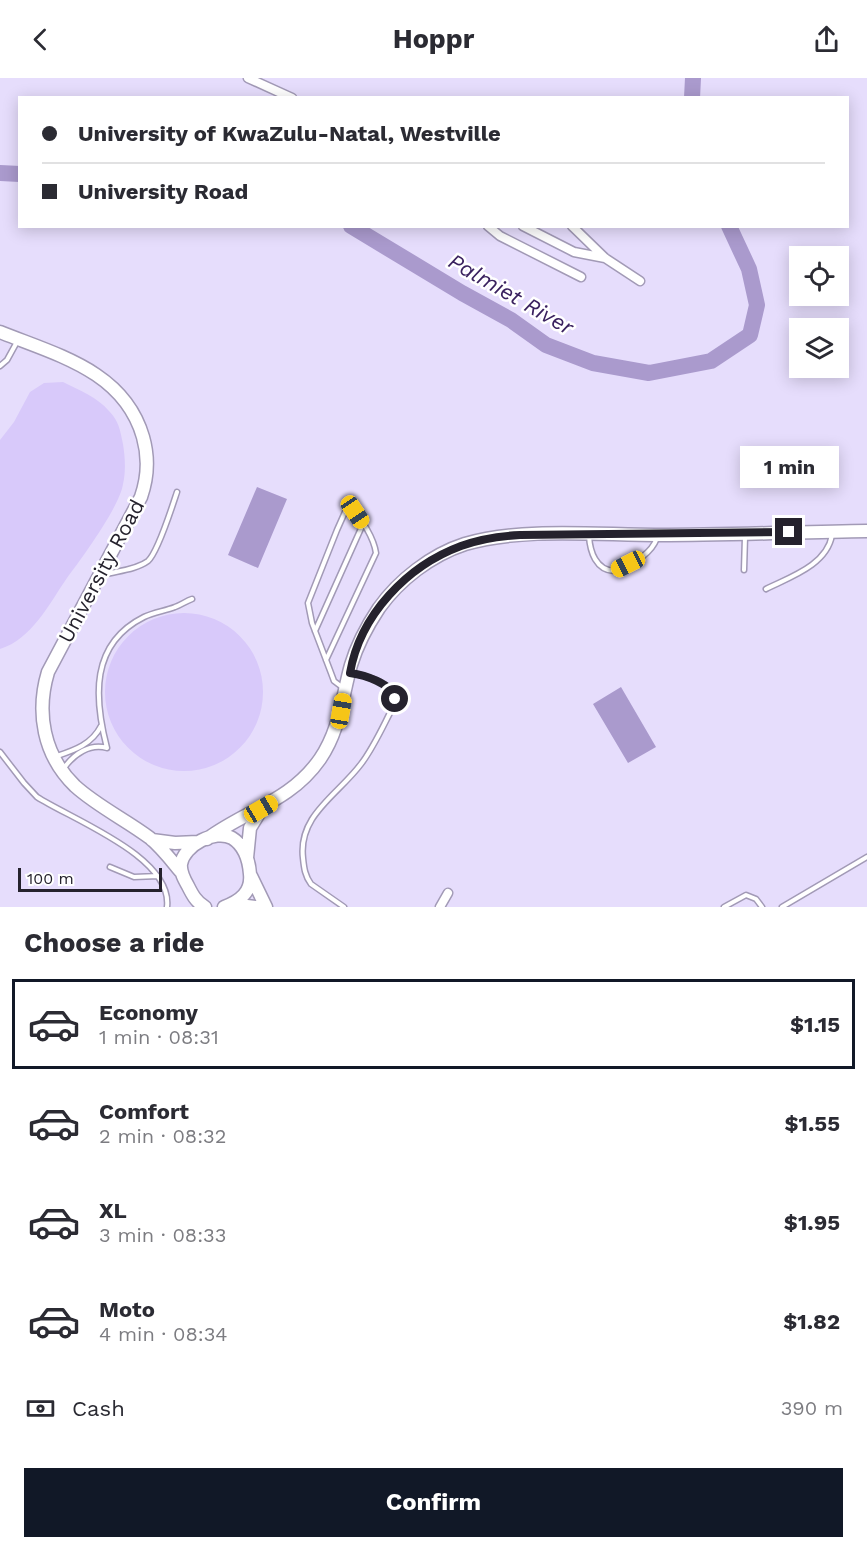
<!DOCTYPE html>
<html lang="en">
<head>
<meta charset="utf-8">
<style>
	:root { --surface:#fff; --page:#f2f2f3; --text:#2b2b33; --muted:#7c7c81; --line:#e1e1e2; --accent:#111827 }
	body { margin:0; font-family:"Work Sans",sans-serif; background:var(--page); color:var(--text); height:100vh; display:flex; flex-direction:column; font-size:22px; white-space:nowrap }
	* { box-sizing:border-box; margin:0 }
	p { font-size:20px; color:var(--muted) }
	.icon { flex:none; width:33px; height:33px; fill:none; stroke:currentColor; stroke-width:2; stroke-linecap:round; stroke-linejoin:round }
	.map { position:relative; height:829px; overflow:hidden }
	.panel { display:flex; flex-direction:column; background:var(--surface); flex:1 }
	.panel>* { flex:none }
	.guide { position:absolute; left:18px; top:18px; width:831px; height:132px; border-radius:0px; box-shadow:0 3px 15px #0003; display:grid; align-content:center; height:132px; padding:0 24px; background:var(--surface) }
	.tools { position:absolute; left:789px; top:168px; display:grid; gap:12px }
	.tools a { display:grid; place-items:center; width:60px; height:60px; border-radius:0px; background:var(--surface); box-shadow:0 3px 15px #0003; font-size:30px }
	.scale { position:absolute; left:18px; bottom:15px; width:144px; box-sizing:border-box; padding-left:6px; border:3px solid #25222d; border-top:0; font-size:16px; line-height:21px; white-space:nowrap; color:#25222d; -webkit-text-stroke:4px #fff; paint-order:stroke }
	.end { position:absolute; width:27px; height:27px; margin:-14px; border:8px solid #25222d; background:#fff; box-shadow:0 0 0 3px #fff }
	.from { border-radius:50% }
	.bubble { position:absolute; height:42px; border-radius:0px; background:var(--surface); box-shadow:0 3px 15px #0003; font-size:20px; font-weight:700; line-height:42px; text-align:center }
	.car { position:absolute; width:18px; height:36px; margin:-18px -9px; border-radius:8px; box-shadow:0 0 4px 2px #0007; background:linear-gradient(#f5c518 24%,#345 0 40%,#f5c518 0 76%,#345 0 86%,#f5c518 0) }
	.guide b { display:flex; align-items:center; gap:21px; height:57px; font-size:22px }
	.guide b+b { border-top:2px solid var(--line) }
	.guide i { width:15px; height:15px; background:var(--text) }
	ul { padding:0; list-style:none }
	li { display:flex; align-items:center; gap:18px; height:90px; margin:0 12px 9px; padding:0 12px; border:3px solid transparent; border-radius:0px }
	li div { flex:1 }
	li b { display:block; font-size:22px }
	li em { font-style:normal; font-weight:700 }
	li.active { border-color:var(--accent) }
	li>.icon { width:54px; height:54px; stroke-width:1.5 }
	h2 { padding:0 24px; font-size:27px; line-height:72px }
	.pay { display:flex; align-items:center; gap:15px; height:66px; padding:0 24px; font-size:22px }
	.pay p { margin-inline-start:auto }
	.button { display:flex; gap:12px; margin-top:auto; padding:12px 24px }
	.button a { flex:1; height:69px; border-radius:0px; background:var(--accent); color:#fff; font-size:24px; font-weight:700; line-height:69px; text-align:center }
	header { display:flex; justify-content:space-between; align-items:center; height:78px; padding:0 24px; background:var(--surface); font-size:27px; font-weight:700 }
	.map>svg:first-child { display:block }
	.green { fill:#d8c9fa }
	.water { fill:#aa9acd }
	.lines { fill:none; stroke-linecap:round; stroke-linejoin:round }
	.river { stroke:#aa9acd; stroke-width:16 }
	.lane-casing { stroke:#a29ab6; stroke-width:7 }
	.street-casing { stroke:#a29ab6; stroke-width:11 }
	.secondary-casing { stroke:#a29ab6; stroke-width:15 }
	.lane { stroke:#fff; stroke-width:4 }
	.street { stroke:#fff; stroke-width:8 }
	.secondary { stroke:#fff; stroke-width:12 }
	.route { stroke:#25222d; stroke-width:8 }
	.labels { text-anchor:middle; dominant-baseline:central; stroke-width:5; stroke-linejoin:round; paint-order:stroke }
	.street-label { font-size:21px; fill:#25222d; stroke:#fff }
	.water-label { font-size:22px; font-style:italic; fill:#3a215f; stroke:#fff }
</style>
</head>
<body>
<header><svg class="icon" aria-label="back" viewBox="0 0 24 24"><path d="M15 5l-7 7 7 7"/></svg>Hoppr<svg class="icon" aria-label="share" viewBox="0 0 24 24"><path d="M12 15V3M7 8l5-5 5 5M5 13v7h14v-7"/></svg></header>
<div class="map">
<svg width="867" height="829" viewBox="0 0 867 829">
	<rect width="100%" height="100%" fill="#e6ddfc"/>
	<path class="green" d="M63 304C79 312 97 319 109 333 119 343 120 352 123 366 125 378 126 394 123 406 120 428 82 480 67 500 49 526 32 561 0 571V362L14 344 30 314 44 305Z
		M105 614a79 79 0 1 1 158 0a79 79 0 1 1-158 0Z"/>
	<path class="water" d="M257 409 287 421 258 490 228 477Z
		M621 609 656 669 628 685 593 626Z"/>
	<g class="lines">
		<path class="river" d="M692 20 693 0
			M0 95 20 96
			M351 148 462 215 511 242 546 267 593 285 649 295 711 283 750 257 757 227 749 191 729 148"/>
		<g class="lane-casing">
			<path id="lane" d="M0 288 7 282 18 262
				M589 458C590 474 596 492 614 493 631 485 650 479 657 460
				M744 492 745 459
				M103 497C116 493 136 492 148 483 158 474 172 429 177 414
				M766 511C790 499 827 487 832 457
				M315 553 363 446
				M326 582 376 475C374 461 362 440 351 431L345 434 337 452 308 525 312 545 331 595 334 603 342 609
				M0 674 24 705 37 719C73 742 173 779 167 829
				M57 678C75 672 92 666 101 648
				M64 690C74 676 90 665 107 670 94 620 90 566 144 539 154 534 165 533 175 529 181 527 186 523 192 521
				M110 789 134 799 158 798
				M344 829 311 806C305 798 304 790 303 780 298 737 338 717 361 686 374 669 383 648 393 629 394 624 396 619 393 614 385 603 363 597 351 595
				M724 829 746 817 756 821 762 829
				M782 829 867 779"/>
		</g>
		<g class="street-casing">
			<path id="street" d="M248 0 292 20
				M488 148 500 158 581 199
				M523 148 574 174 605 180
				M572 148 605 180 640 203
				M440 829 448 815"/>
		</g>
		<g class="secondary-casing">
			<path id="secondary" d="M0 254C57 277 124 293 143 359 149 380 148 399 141 419L48 594C36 634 43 677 75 708 97 728 126 742 150 760 162 770 171 782 181 794
				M207 761C246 732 290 724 320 681 340 652 342 619 351 587 357 567 367 548 379 530 399 502 431 477 465 466 524 449 597 457 659 457 728 457 798 454 867 453
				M152 762 175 765 198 764
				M247 780 250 750 261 732
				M251 798 266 829
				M231 826 255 829
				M205 829C196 824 192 816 188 808 184 801 180 794 181 786 184 767 215 751 232 760 245 768 249 783 250 796 252 814 240 823 224 829"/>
		</g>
		<use href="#lane" class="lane"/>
		<use href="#street" class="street"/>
		<use href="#secondary" class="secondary"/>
	</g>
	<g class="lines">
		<path class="route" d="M395 621C392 605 364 597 350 595 360 537 407 488 461 468 480 461 500 458 520 457L789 454"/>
	</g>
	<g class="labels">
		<g class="street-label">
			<text transform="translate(101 493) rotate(-62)">University Road</text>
		</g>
		<g class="water-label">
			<text transform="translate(511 216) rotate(30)">Palmiet River</text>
		</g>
	</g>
</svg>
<div class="tools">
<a><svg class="icon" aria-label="locate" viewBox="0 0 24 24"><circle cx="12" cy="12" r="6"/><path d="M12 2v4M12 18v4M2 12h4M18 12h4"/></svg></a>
<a><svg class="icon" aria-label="layers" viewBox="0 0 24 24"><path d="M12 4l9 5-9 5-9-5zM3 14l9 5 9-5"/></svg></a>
</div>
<div class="scale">100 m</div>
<i class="end from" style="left:395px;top:621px"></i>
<i class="end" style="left:789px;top:454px"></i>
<div class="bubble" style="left:740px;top:368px;width:99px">1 min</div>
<i class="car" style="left:355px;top:434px;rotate:146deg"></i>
<i class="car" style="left:628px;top:486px;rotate:243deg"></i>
<i class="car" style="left:341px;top:633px;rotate:10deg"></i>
<i class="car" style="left:261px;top:731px;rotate:60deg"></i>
<div class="guide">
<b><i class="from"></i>University of KwaZulu-Natal, Westville</b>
<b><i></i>University Road</b>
</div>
</div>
<section class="panel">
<h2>Choose a ride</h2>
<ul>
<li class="active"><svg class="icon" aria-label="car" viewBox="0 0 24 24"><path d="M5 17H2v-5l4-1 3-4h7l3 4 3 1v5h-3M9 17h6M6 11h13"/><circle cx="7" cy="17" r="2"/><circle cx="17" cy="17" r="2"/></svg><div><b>Economy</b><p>1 min · 08:31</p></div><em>$1.15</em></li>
<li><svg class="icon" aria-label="car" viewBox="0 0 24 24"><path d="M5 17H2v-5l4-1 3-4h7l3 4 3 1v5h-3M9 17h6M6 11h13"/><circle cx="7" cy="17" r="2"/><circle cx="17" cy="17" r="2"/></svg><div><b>Comfort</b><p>2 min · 08:32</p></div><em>$1.55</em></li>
<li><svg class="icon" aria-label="car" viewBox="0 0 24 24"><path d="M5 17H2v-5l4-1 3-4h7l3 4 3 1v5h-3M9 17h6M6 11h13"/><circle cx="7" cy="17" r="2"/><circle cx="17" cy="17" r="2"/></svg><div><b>XL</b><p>3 min · 08:33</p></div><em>$1.95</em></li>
<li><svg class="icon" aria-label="car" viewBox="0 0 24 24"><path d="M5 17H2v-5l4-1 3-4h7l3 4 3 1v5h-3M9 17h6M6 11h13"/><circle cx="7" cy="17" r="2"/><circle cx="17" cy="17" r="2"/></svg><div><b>Moto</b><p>4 min · 08:34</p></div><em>$1.82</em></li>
</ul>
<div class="pay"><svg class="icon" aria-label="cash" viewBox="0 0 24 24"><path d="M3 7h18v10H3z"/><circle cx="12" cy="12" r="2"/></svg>Cash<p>390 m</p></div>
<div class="button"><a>Confirm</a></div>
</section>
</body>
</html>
